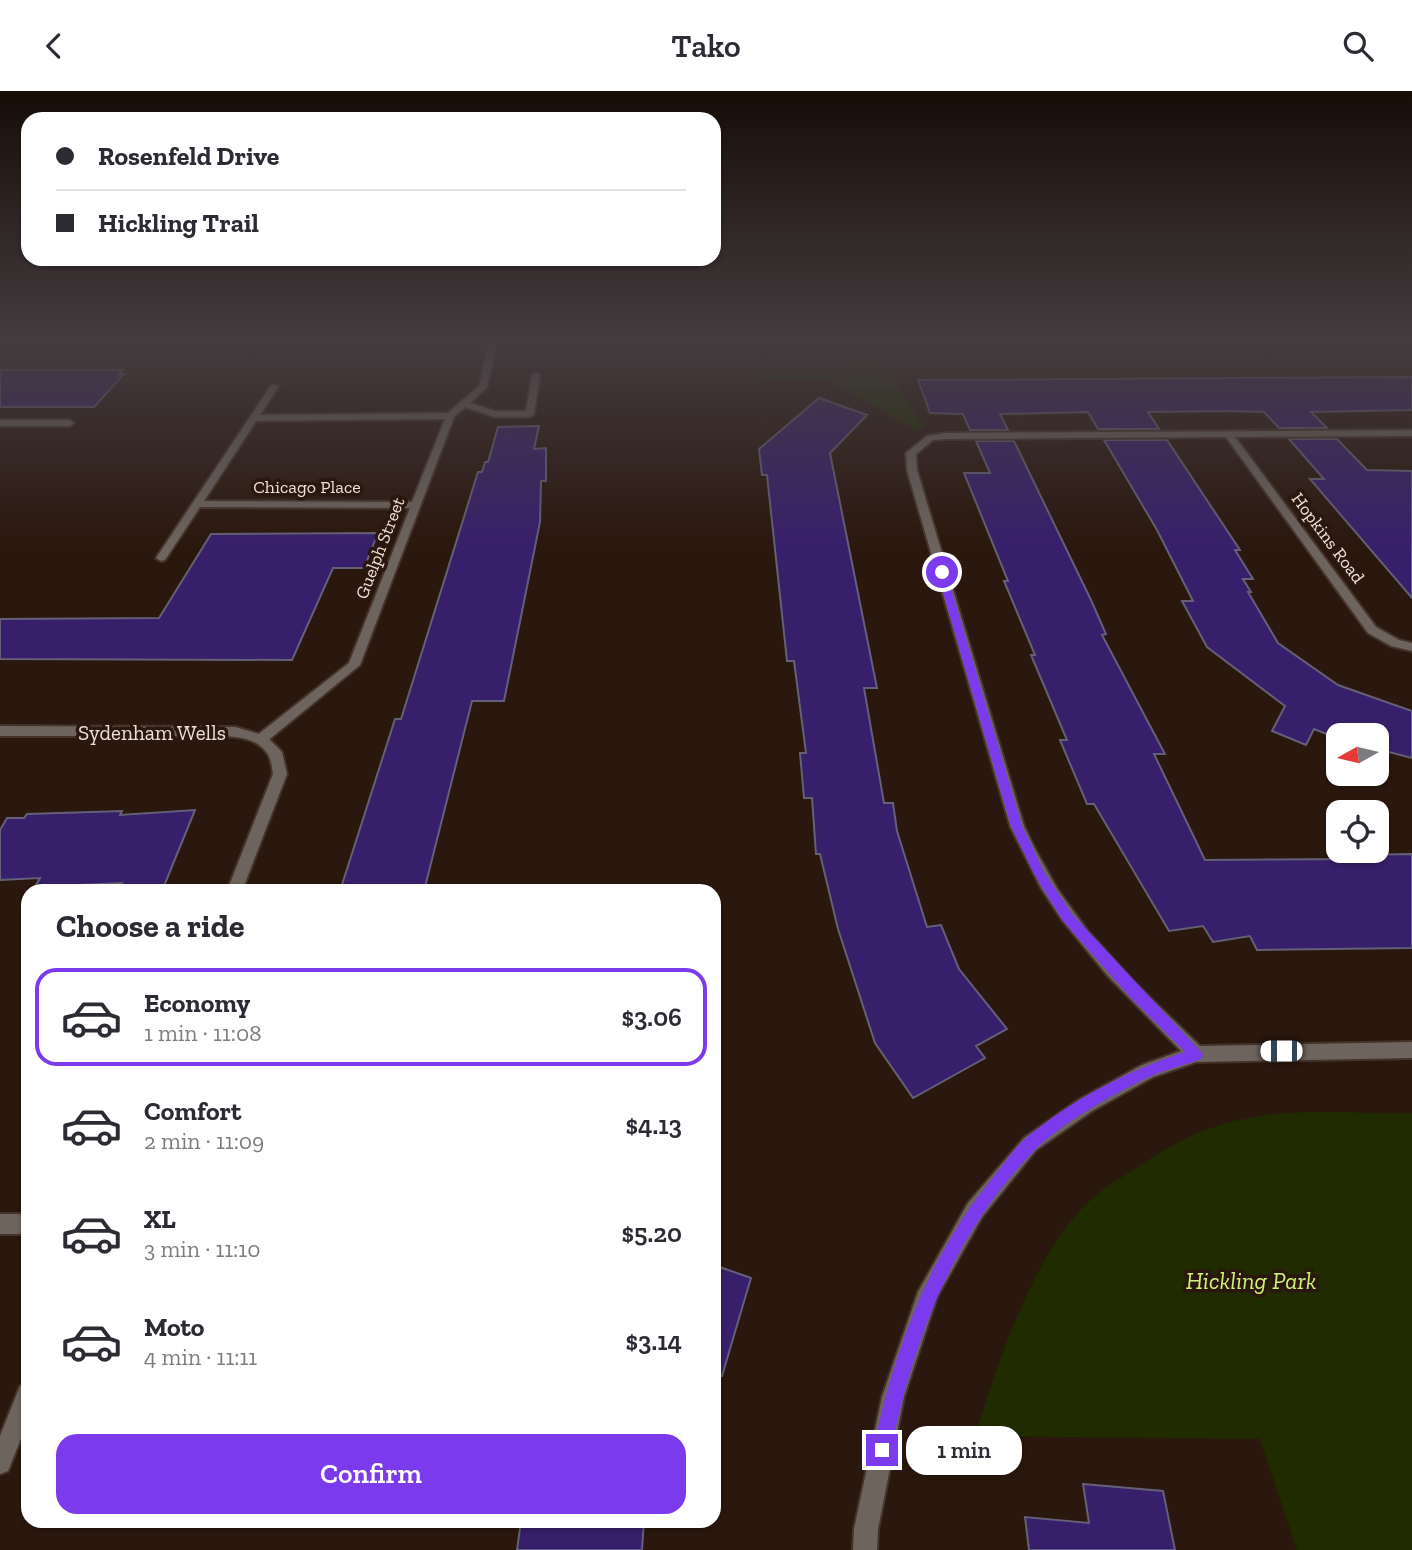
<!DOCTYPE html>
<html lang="en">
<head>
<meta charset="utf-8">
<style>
	:root { --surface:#fff; --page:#f7f7f7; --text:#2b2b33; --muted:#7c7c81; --line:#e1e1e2; --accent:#7c3aed }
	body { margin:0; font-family:"Zilla Slab",serif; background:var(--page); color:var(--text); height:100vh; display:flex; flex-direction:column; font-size:26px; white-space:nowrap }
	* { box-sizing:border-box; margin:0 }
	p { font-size:23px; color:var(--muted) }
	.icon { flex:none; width:38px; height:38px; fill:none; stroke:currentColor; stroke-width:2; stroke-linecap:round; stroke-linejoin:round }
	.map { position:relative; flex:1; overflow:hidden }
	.drawer { position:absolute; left:21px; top:793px; width:700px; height:644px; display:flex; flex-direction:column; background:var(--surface); border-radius:21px; box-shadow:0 2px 5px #0004 }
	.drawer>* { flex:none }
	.guide { position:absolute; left:21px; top:21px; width:700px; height:154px; border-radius:21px; box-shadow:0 2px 5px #0004; display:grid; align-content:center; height:154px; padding:0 35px; background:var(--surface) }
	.needle { width:46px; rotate:262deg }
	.controls { position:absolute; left:1326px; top:632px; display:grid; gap:14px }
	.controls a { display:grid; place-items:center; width:63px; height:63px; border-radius:14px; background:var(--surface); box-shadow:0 2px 5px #0004; font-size:35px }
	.end { position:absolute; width:32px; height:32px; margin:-16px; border:9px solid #7c3aed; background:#fff; box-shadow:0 0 0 4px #fff }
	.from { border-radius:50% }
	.bubble { position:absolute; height:49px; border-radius:21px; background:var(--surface); box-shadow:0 2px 5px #0004; font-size:23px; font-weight:600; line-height:49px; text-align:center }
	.car { position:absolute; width:21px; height:42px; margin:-21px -10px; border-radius:9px; box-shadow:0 0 5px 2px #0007; background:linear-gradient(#fff 24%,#345 0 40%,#fff 0 76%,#345 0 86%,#fff 0) }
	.guide b { display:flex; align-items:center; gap:24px; height:66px; font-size:26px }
	.guide b+b { border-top:2px solid var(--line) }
	.guide i { width:18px; height:18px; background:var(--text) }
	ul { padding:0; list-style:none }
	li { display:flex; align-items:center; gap:21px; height:98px; margin:0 14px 10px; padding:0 21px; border:4px solid transparent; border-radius:21px }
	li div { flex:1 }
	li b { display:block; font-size:26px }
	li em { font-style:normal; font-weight:600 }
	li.selected { border-color:var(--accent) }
	li>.icon { width:63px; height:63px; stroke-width:1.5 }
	h2 { padding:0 35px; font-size:32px; line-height:84px }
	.action { display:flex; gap:14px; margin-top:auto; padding:14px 35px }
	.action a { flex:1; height:80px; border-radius:21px; background:var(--accent); color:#fff; font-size:28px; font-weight:600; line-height:80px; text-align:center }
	header { display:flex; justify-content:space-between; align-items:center; height:91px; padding:0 35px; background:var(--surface); font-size:32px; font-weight:600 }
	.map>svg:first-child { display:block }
	.green { fill:#202b00 }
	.building { fill:#381f6b; stroke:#646077; stroke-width:2 }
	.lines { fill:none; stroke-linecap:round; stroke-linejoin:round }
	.lane-casing { stroke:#45332a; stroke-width:4 }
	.street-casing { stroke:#45332a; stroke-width:4 }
	.lane { fill:#6d645d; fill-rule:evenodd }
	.street { fill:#6d645d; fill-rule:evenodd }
	.route { fill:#7c3aed }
	.labels { text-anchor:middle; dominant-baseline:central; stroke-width:7; stroke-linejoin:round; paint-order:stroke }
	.far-street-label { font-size:18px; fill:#eee0d9; stroke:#2a170d }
	.street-label { font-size:21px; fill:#eee0d9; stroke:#2a170d }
	.near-park-label { font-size:24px; font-style:italic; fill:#cff37a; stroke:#2a170d }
</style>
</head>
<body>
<header><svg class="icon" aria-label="back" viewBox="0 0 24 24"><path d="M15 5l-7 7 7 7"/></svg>Tako<svg class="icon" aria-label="search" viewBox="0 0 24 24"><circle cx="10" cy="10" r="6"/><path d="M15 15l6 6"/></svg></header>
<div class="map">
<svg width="1412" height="1459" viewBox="0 0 1412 1459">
	<rect width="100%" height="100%" fill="#2a170d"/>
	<path class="green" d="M852 266 883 271 924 337 916 339 827 289H759L757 282H855Z
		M1412 1022V1459H1297L1260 1348 975 1345C999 1269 1034 1157 1096 1104 1109 1093 1126 1084 1141 1074 1184 1045 1215 1031 1268 1024 1314 1018 1365 1023 1412 1022Z"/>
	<path class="building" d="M0 279H123L119 283H124L94 316H0Z
		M1412 286V319L1311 321 1327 337H1279L1264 321 1230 320 1148 321 1159 338H1098L1088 321 1000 323 1008 339H970L963 323 930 322 918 289Z
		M819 307 867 324 830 362 877 597H864L884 712H893L897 740 927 836 941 834 959 878 1007 938 976 955 985 967 913 1007 875 952 838 838 820 763H816L812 707H804L800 662H806L794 570H787L767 384H762L759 358Z
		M539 335 534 358 546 357V390H541L540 431 504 610H472L424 800H340L395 628H401L478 381H482L485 371H488L498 336Z
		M1289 348H1337L1367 379 1412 380V507L1310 388H1324Z
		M1104 349H1167L1240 459H1235L1253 488H1243L1251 501H1248L1278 552 1338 594 1412 620V667L1377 658V644H1339V648L1314 638 1306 654 1272 640 1285 615 1207 556 1182 510H1193L1157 439Z
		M976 350H1014L1091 509 1106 543 1102 544 1165 663H1154L1205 769 1360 768 1357 764 1412 763V857L1257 859 1250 845 1213 851 1203 835 1169 840 1094 713H1087L1060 649H1067L1031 564H1035L1004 490H1008L964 382H990Z
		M378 442 364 477H333L292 569 0 568V528L159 527 211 443Z
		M195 719 162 800H118L122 792 35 796 40 787 0 789V739L7 727H24L27 723 122 720 120 724Z
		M714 1174 751 1187 722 1285 714 1284Z
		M1083 1393 1163 1400 1175 1459H1029L1025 1426 1089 1432Z
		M521 1430H644L642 1459H517Z"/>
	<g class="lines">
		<g class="lane-casing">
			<path id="lane" d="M489 252H497L487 296 470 312 495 320H526L532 284 536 282 540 284 534 323 530 326H494L465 316 454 326 360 574 266 651H256L255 648 256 645 349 572 410 417 200 416 165 469 161 470 156 467 272 293 279 295 260 324 448 322 479 295ZM445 328 412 411 204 410 256 330Z
				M0 329H70L74 332 70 335H0Z"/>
		</g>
		<g class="street-casing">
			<path id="street" d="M1412 339V345L1235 346 1376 536 1399 549 1412 552V560L1391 555 1368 542 1226 346 945 348 933 349 916 363 917 379 1024 735 1035 758 1058 799 1087 839 1135 892 1200 955 1412 951V967L1196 971 1153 986 1092 1020 1036 1059 982 1126 937 1206 904 1306 878 1438 877 1459H853L854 1438 882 1306 918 1201 968 1112 1024 1047 1080 1008 1142 974 1181 960 1107 884 1062 829 1041 797 1010 735 907 379 906 362 927 345 945 342Z
				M0 635 235 636 266 645 282 661 287 683 242 800H227L273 683C272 676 271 667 267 662 254 643 225 645 205 645H0Z
				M0 1123H28V1143H0Z
				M28 1292V1330L8 1380 0 1383V1345L20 1295Z"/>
		</g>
		<use href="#lane" class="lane"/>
		<use href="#street" class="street"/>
	</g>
	<linearGradient id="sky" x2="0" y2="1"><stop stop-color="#170d07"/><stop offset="0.55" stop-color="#443c40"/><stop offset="1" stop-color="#443c40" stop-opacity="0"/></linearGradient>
	<rect width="1412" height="457" fill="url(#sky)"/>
	<path class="route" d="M942 478 946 481 1022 735 1044 781 1072 823 1203 963 1201 968C1185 974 1167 978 1151 985 1118 1000 1058 1034 1034 1060 954 1141 913 1249 891 1359L888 1365 882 1368 876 1365 873 1359C894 1259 929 1163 995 1084 1005 1072 1014 1057 1026 1047 1071 1009 1129 979 1185 961L1129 905 1063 830 1034 783 1011 735 937 481Z"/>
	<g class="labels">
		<g class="far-street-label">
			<text x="307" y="396">Chicago Place</text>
			<text transform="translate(1328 447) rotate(53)">Hopkins Road</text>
			<text transform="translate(380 457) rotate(-69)">Guelph Street</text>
		</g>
		<g class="street-label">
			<text x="152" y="641">Sydenham Wells</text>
		</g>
		<g class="near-park-label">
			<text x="1251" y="1189">Hickling Park</text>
		</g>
	</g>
</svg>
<div class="controls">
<a><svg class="needle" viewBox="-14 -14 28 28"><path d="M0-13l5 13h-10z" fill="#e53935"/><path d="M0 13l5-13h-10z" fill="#7c7c81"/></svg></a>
<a><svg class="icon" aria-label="locate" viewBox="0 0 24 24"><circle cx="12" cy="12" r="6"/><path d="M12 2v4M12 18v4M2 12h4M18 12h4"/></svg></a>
</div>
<i class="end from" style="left:942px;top:481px"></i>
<i class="end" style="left:882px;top:1359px"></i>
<div class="bubble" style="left:906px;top:1335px;width:116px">1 min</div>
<i class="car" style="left:1281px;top:960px;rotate:270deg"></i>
<div class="guide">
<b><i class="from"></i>Rosenfeld Drive</b>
<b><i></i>Hickling Trail</b>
</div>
<section class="drawer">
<h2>Choose a ride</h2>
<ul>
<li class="selected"><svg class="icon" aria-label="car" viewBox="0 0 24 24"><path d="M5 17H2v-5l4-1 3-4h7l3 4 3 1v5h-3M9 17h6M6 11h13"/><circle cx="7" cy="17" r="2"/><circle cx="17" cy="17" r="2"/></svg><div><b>Economy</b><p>1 min · 11:08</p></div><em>$3.06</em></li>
<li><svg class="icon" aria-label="car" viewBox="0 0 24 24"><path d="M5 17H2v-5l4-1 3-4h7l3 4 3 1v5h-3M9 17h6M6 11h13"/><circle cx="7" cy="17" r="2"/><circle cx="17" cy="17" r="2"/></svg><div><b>Comfort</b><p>2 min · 11:09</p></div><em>$4.13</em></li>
<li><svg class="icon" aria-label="car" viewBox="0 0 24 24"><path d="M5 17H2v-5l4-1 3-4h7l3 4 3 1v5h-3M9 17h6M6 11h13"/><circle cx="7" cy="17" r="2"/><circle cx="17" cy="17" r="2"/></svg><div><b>XL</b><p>3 min · 11:10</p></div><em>$5.20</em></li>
<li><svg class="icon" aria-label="car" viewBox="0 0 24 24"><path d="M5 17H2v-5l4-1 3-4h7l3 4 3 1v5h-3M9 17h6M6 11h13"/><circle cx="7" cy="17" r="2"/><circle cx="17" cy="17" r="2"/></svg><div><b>Moto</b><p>4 min · 11:11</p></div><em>$3.14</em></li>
</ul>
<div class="action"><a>Confirm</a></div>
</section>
</div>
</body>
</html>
